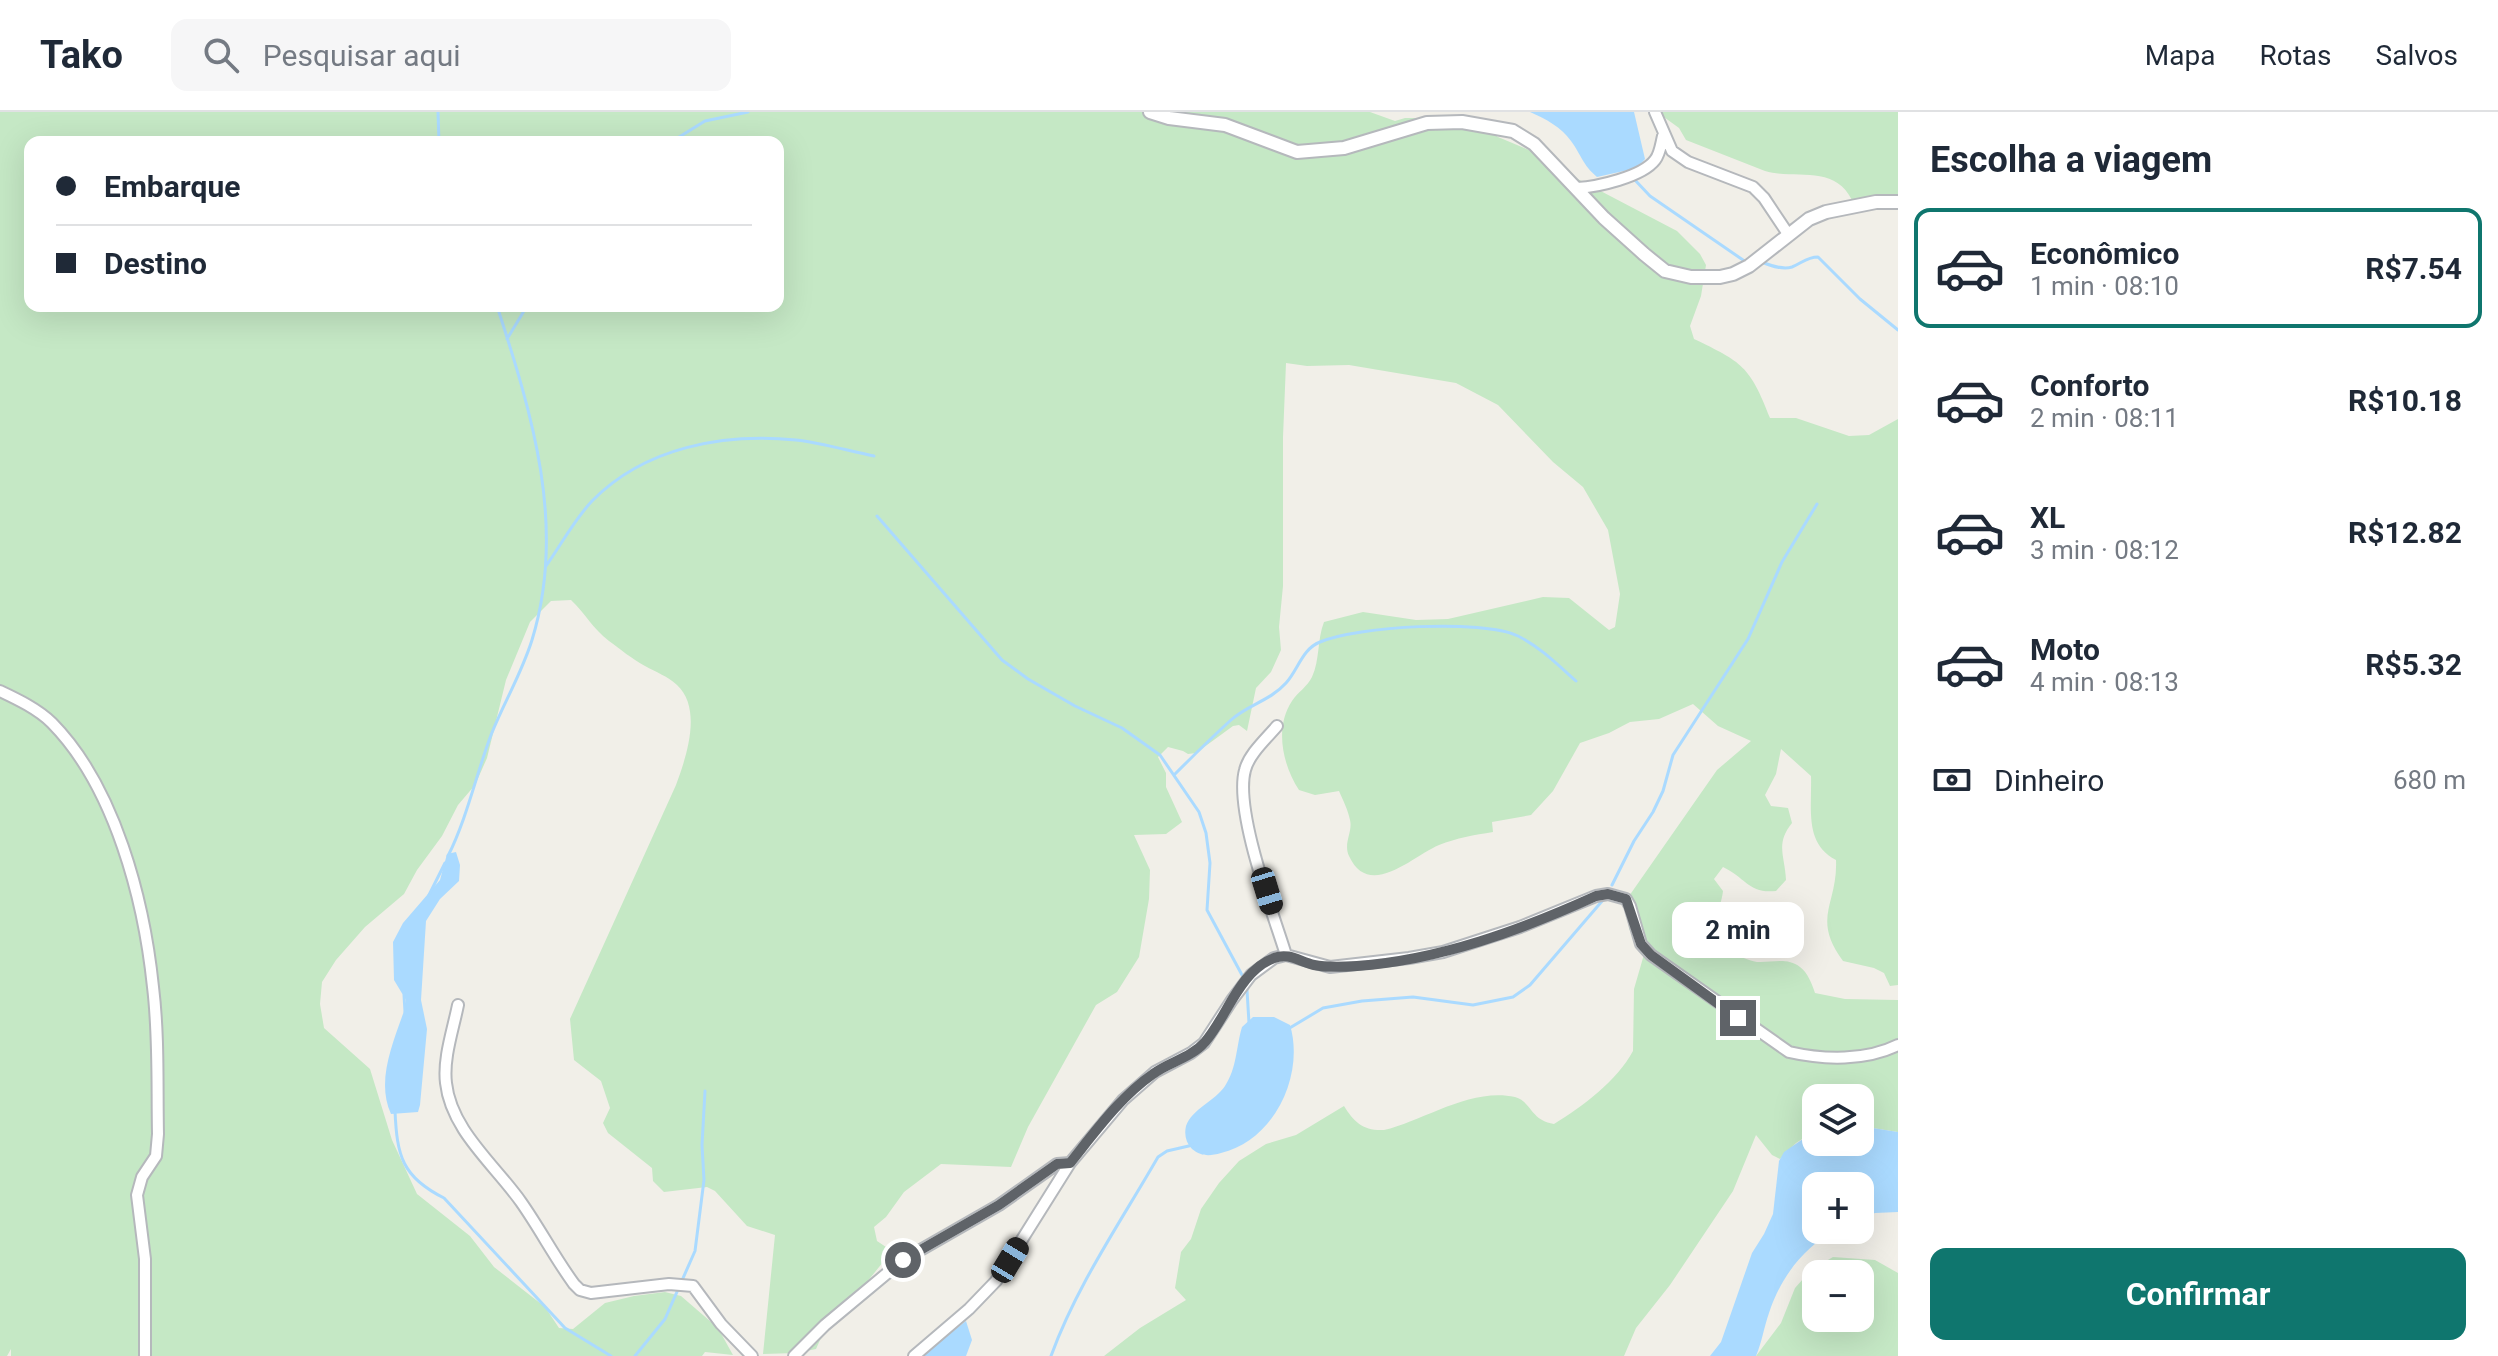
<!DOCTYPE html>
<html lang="pt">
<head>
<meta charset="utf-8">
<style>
	:root { --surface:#fff; --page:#f6f6f7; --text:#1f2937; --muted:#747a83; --line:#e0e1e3; --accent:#0f766e }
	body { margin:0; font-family:Roboto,sans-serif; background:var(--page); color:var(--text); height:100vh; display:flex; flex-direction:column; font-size:30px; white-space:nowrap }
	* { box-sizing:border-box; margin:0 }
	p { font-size:26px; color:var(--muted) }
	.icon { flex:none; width:44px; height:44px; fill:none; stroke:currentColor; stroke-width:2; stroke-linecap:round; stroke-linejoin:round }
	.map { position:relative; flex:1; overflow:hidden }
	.details { display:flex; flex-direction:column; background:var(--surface); width:600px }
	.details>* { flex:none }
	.guide { position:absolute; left:24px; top:24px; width:760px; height:176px; border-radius:16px; box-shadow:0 8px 32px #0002; display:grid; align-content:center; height:176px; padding:0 32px; background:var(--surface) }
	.buttons { position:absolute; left:1802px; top:972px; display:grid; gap:16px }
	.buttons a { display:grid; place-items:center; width:72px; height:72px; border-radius:16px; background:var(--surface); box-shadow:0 8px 32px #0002; font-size:40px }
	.end { position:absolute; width:36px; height:36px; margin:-18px; border:10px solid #5f6368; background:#fff; box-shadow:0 0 0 4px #fff }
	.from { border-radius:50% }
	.bubble { position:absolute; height:56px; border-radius:16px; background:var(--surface); box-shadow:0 8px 32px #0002; font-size:26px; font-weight:700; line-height:56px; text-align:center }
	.car { position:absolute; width:24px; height:48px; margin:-24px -12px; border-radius:10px; box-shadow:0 0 6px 2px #0007; background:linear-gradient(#222 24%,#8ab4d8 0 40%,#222 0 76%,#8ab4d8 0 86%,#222 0) }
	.guide b { display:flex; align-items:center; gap:28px; height:76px; font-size:30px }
	.guide b+b { border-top:2px solid var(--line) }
	.guide i { width:20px; height:20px; background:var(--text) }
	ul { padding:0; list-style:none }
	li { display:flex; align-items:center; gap:24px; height:120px; margin:0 16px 12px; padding:0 16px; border:4px solid transparent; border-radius:16px }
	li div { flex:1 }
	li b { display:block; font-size:30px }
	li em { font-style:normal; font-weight:700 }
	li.on { border-color:var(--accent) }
	li>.icon { width:72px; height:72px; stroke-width:1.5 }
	h2 { padding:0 32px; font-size:36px; line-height:96px }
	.pay { display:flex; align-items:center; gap:20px; height:88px; padding:0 32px; font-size:30px }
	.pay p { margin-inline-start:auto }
	.action { display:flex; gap:16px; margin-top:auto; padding:16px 32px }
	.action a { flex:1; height:92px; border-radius:16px; background:var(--accent); color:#fff; font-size:32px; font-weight:700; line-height:92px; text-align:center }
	header { display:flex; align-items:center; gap:48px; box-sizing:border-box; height:112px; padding:0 40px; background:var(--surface); border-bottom:2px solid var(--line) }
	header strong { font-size:38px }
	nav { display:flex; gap:44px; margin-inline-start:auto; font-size:28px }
	.search { width:560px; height:72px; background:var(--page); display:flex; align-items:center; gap:20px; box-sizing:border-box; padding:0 28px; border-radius:16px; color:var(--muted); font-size:30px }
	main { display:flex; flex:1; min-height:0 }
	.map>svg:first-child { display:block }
	.green { fill:#c5e8c5; fill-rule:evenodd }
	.water { fill:#aadaff }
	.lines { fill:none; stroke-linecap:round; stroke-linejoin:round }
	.stream { stroke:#aadaff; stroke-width:3 }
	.minor-casing { stroke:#b5b8bc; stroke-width:14 }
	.tertiary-casing { stroke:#b5b8bc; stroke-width:16 }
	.minor { stroke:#fff; stroke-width:10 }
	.tertiary { stroke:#fff; stroke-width:12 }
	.route { stroke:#5f6368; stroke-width:10 }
</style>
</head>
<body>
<header>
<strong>Tako</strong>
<div class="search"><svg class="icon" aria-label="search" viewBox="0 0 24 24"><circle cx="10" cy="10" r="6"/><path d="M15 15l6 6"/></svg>Pesquisar aqui</div>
<nav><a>Mapa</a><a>Rotas</a><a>Salvos</a></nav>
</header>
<main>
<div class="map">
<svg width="1898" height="1244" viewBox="0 0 1898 1244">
	<rect width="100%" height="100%" fill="#f1efe8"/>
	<path class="green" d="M0 0H1370L1395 9 1405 6H1473L1498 25 1536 41 1572 64 1677 119 1700 142 1706 153 1701 184 1690 214 1694 227C1742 250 1750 254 1770 306H1796L1849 324 1869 323 1898 307V873L1890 874 1884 861 1874 856 1843 849C1811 806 1838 792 1836 748 1804 731 1812 697 1811 664L1781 637 1776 662 1765 683 1771 694 1788 696 1792 711C1775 732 1785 744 1786 768L1776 779C1749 782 1746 766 1723 755L1714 767 1723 779C1722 789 1717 800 1717 810 1715 831 1738 847 1757 850 1771 851 1787 845 1800 855 1808 861 1812 872 1815 881L1845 887 1898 888V1020L1860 1014V986H1816V1018L1796 1031 1780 1047 1772 1043 1756 1023 1733 1079 1670 1173 1636 1216 1624 1244H1104L1140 1216 1186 1188 1175 1176 1181 1140 1191 1127 1201 1097 1219 1071 1239 1049 1266 1032 1296 1023 1344 994C1354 1010 1363 1019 1384 1018 1423 1009 1471 975 1515 985 1532 990 1530 1008 1554 1012 1583 994 1617 969 1633 939L1634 877 1645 839 1629 817 1627 787 1717 658 1751 629 1718 614 1693 592 1659 607 1630 610 1609 621 1580 631 1553 679 1531 703 1492 710 1493 720C1474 723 1457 726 1439 733 1413 744 1369 788 1349 744 1343 731 1353 720 1350 708 1348 698 1343 688 1339 679L1315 683 1299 678C1283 654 1274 616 1292 589 1298 580 1307 575 1312 565 1320 548 1317 528 1324 510L1363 500 1416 508 1448 507 1543 485 1569 486 1609 518 1615 515 1620 482 1608 418 1583 375 1553 350 1498 293 1456 271 1349 253 1307 254 1286 251 1283 325V474L1279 515 1281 538 1271 560 1256 576 1247 619 1239 613 1233 614 1196 641 1188 642 1183 639 1168 635 1158 645 1166 661V675L1182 710 1166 722 1134 723 1150 758 1149 787 1139 845 1117 880 1096 893 1028 1015 1011 1055 941 1052 904 1080 886 1105 874 1115 877 1129 892 1139 820 1228 816 1237 796 1241 763 1242 775 1123 747 1114 715 1079 707 1075 664 1080 653 1069 652 1056 608 1021 603 1011 610 996 601 969 574 948 570 907 676 673C686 646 703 597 677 573 667 564 656 560 645 554 632 547 620 537 609 529 593 517 585 501 571 488L551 489 530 510 506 568 487 646 475 673 458 693 442 724 417 758 404 782 365 815 336 848 322 870 320 892 324 916 370 957 392 1028 417 1082 470 1124 494 1155 545 1195 559 1216 573 1217 605 1191 634 1184 665 1180 681 1184 718 1216 733 1243 705 1240 702 1244H11V1237L7 1244H0ZM30 30H778V194H30Z
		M1657 0H1898V87L1863 90 1852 88C1834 52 1797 68 1765 59L1686 28 1679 16Z
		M1833 1145 1875 1148 1898 1161V1244H1756L1781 1211 1795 1176 1811 1158ZM1816 1162H1860V1206H1816Z"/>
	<path class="water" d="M1530 0H1634L1645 47 1637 56 1597 65C1582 52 1582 44 1571 29 1561 15 1546 7 1530 0Z
		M456 740 460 753 459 769 440 787 426 809 421 888 427 917 420 993 418 1000 391 1002C375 967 395 927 406 893V888L394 868 393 830 403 811 440 768 447 742Z
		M1253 905H1274L1290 913C1305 963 1274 1029 1221 1041 1210 1044 1202 1045 1192 1037 1186 1031 1184 1023 1186 1014 1192 997 1215 989 1225 974 1237 956 1236 935 1242 915Z
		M1860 1014 1898 1020V1100L1875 1101 1860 1107V1074H1816V1118H1836C1803 1135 1780 1167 1769 1201 1764 1215 1762 1230 1756 1244H1710L1721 1230 1752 1141 1764 1122 1773 1102 1779 1049 1784 1040 1816 1018V1030H1860Z
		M966 1209 972 1228 966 1244H921Z"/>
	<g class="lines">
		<path class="stream" d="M438 0 439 30
			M671 30 705 9 748 0
			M1634 67 1650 84 1743 148
			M1764 151C1772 154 1783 158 1792 155 1802 151 1807 145 1818 145L1860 187 1898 218
			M507 227 527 194
			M877 404 1002 548 1028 567 1075 594 1122 616 1160 643 1199 700 1206 721 1210 751 1207 798 1242 863
			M546 454C561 433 574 408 592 389 645 335 723 321 796 328 822 331 849 339 874 344
			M1174 663C1192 645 1211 626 1231 608 1247 593 1270 589 1286 571 1298 558 1302 537 1320 530 1357 514 1482 507 1518 524 1540 535 1558 553 1576 569
			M448 744C467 706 476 663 491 623 504 590 521 563 532 528 567 415 532 302 497 194
			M1612 773 1634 729 1653 700 1663 679 1673 643 1748 527 1782 450 1817 392
			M429 783 445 751
			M1247 878 1249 911
			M404 883 405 900
			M1288 917 1323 896 1362 889 1413 885 1473 893 1513 885 1530 873 1603 788
			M395 999C397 1044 402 1065 444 1086L565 1216 611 1244
			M635 1244 665 1207 695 1139 704 1068 702 1033 705 979
			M1051 1244C1077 1173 1120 1111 1158 1045L1167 1039 1193 1033"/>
		<g class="minor-casing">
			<path id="minor" d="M1655 0 1672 39 1688 50 1753 75 1764 86 1788 122
				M1577 76C1597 75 1642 65 1655 48 1660 42 1661 32 1663 24
				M0 579C17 587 38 597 52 611 115 675 144 788 153 875 159 924 157 974 158 1022L156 1044 142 1065 137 1083 145 1147V1244
				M1277 614C1266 627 1249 642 1245 658 1234 698 1273 801 1286 843
				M458 893C453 918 443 946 446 971 451 1018 495 1053 521 1090 540 1117 555 1146 574 1172L580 1178 591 1181 669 1172 693 1174 721 1212 752 1244
				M794 1244 825 1213 903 1148 999 1093 1057 1052 1070 1051
				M914 1244 969 1197 996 1169 1070 1051 1123 988 1155 960 1191 941 1204 931 1232 888 1251 863 1274 846 1286 843 1330 855 1409 846 1443 840 1520 815 1596 784 1608 782 1626 787 1630 794 1641 832 1651 843 1789 940C1824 948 1866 949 1898 933"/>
		</g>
		<g class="tertiary-casing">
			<path id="tertiary" d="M1150 0 1169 6 1225 13 1297 40 1344 36 1427 11 1462 10 1513 19 1534 32 1604 106 1644 142 1665 159 1691 165H1720L1733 162 1749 154 1809 107 1826 100 1876 90H1898"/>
		</g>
		<use href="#minor" class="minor"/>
		<use href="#tertiary" class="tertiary"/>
	</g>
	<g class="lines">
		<path class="route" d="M903 1148 999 1093 1057 1052 1070 1051C1095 1020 1120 985 1153 962 1169 950 1191 946 1205 930 1227 905 1239 859 1274 846 1289 840 1300 850 1314 853 1328 856 1343 855 1357 854 1440 848 1521 818 1596 784L1608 782 1626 787 1641 832 1651 843 1738 906"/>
	</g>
</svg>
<div class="buttons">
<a><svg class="icon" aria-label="layers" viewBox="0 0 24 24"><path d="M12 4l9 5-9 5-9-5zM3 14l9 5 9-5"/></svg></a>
<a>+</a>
<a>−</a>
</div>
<i class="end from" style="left:903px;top:1148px"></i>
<i class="end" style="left:1738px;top:906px"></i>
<div class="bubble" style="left:1672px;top:790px;width:132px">2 min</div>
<i class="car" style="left:1267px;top:779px;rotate:163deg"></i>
<i class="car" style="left:1010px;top:1148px;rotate:31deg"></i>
<div class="guide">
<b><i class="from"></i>Embarque</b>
<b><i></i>Destino</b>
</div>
</div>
<section class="details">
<h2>Escolha a viagem</h2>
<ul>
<li class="on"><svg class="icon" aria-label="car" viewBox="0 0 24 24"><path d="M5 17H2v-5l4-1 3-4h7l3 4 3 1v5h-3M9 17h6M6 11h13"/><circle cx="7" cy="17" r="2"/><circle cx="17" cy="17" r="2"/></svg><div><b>Econômico</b><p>1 min · 08:10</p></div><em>R$7.54</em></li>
<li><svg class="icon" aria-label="car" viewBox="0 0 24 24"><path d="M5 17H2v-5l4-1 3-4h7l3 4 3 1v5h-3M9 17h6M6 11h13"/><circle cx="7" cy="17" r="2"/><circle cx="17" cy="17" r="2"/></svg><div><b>Conforto</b><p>2 min · 08:11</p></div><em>R$10.18</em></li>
<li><svg class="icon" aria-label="car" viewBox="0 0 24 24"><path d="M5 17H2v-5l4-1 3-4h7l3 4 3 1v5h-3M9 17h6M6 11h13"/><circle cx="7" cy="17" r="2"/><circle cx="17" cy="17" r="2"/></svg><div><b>XL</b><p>3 min · 08:12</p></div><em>R$12.82</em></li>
<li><svg class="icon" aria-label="car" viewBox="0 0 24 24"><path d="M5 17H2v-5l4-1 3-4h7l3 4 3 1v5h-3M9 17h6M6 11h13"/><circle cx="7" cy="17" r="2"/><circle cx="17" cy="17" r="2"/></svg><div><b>Moto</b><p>4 min · 08:13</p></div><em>R$5.32</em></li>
</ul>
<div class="pay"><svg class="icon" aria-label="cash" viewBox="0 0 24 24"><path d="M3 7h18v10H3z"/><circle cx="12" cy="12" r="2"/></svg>Dinheiro<p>680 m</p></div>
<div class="action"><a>Confirmar</a></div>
</section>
</main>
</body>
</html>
